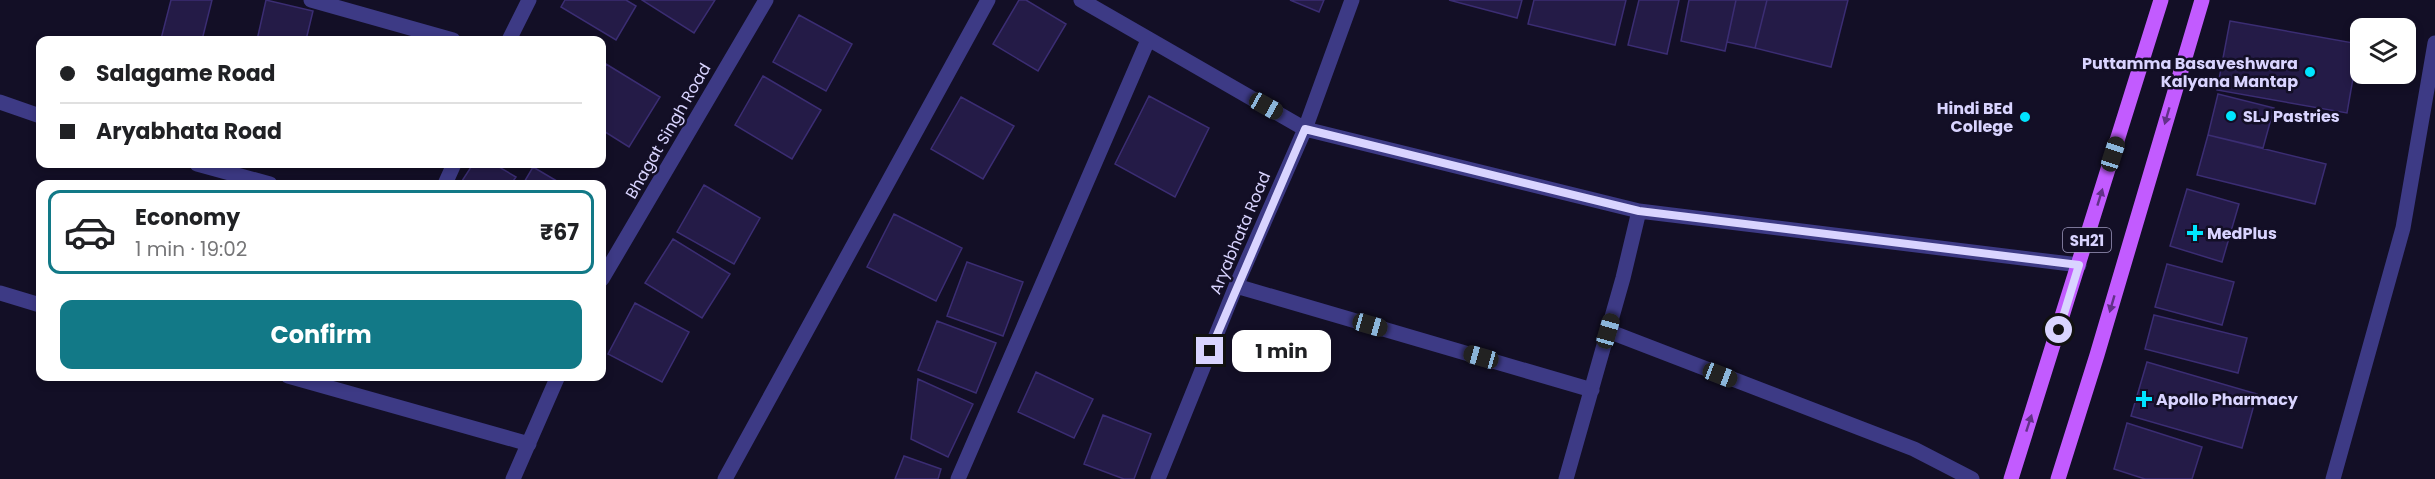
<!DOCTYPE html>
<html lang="en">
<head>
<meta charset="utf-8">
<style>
	:root { --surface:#fff; --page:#f6f6f6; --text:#202124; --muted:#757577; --line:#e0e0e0; --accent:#127987 }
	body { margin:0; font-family:Poppins,sans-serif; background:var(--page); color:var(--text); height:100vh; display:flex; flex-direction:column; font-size:22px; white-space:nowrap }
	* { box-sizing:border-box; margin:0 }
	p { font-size:20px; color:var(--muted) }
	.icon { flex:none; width:33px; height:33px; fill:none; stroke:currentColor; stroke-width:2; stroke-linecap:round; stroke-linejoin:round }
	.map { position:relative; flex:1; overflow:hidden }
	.details { position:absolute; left:36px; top:180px; width:570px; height:201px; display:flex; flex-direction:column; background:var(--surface); border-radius:12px; box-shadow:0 3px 9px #0003 }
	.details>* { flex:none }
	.top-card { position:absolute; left:36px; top:36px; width:570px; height:132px; border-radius:12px; box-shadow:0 3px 9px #0003; display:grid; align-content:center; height:132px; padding:0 24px; background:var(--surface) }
	.fabs { position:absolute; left:2350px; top:18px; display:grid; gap:12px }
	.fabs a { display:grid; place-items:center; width:66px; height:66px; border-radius:12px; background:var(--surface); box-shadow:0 3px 9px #0003; font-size:30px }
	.end { position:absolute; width:27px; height:27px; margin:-14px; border:8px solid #d9d4ff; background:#111; box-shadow:0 0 0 3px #111 }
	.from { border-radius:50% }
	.bubble { position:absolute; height:42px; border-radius:12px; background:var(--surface); box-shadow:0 3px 9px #0003; font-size:20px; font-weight:700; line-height:42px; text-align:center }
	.car { position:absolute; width:18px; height:36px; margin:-18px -9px; border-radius:8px; box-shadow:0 0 4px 2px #0007; background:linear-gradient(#222 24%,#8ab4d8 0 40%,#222 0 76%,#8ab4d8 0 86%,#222 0) }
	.top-card b { display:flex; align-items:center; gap:21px; height:57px; font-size:22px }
	.top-card b+b { border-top:2px solid var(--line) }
	.top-card i { width:15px; height:15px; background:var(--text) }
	ul { padding:10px 0 0; list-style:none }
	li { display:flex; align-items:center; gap:18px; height:84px; margin:0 12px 9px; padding:0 12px; border:3px solid transparent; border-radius:12px }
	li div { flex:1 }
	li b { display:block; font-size:22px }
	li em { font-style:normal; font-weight:700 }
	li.selected { border-color:var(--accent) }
	li>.icon { width:54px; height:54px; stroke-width:1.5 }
	.button { display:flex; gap:12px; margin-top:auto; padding:12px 24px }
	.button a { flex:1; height:69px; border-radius:12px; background:var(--accent); color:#fff; font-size:24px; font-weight:700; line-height:69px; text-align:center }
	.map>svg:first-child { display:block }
	.building { fill:#241b47; stroke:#3b2d73; stroke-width:1.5 }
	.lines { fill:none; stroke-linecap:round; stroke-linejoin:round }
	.minor { stroke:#3d3a85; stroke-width:15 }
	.primary { stroke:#c25bff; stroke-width:15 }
	.oneway { fill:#623188 }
	.route { stroke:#d9d4ff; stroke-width:8 }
	.poi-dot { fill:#00e5ff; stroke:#130f26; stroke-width:2 }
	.labels { text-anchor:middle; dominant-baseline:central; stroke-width:5; stroke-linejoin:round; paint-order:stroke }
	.shield { fill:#130f26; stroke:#9e99be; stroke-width:1.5 }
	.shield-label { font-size:15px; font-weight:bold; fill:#d9d4ff }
	.poi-label { font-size:16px; font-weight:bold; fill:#d9d4ff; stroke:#130f26; text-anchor:start }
	.street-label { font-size:16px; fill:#d9d4ff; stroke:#130f26 }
</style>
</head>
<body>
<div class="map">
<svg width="2435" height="479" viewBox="0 0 2435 479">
	<rect width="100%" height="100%" fill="#130f26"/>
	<path class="building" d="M171 0H212L202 40 161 39Z
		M266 0 313 11 306 40H257Z
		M565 0H626L636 6 616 40 561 7Z
		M642 0H715L694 33Z
		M1019 0H1026L1066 24 1038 71 993 44Z
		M1290 0H1324L1319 12Z
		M1449 0H1522L1517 18Z
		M1534 0H1626L1615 45 1528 24Z
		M1639 0H1679L1667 54 1628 45Z
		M1689 0H1736L1725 51 1681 41Z
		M1736 0H1767L1755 48 1727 42Z
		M1767 0H1848L1831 67 1755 48Z
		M799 15 852 44 826 91 773 62Z
		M2230 21 2359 44 2347 113 2217 90Z
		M606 64 660 97 629 147 602 130V71Z
		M763 76 821 110 792 159 735 125Z
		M2218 94 2274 108 2263 148 2208 135Z
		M1149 96 1209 128 1175 197 1115 164Z
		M961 97 1014 126 983 179 931 149Z
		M2208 135 2326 164 2315 204 2197 175Z
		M473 164H494L516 177 511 184H460Z
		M533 167 562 184H523Z
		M704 185 760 218 734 264 677 232Z
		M2187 189 2239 204 2222 262 2170 246Z
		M894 214 962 248 936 301 867 267Z
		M673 239 730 274 702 318 645 283Z
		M967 262 1023 282 1003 336 947 316Z
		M2167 264 2234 282 2222 325 2155 307Z
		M635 303 689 332 662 382 608 354Z
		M2154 315 2247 338 2238 373 2145 349Z
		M937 321 996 343 976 393 918 370Z
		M2147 362 2257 394 2242 448 2131 416Z
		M1036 372 1093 399 1074 438 1018 412Z
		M918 379 973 404 948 457 911 439Z
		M1103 415 1151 434 1134 479H1124L1084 464Z
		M2127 423 2202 447 2192 479H2145L2114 469Z
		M904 456 941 469 938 479H895Z"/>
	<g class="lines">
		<path class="minor" d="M311 0 453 40
			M1081 0 1305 129 1639 211 1623 278 1566 479
			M509 40 529 0
			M0 102 40 116
			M197 164 270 184
			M445 184 454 164
			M1639 211 2079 265
			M602 279 766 0
			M1236 286 1592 390
			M0 293 40 305
			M1608 331 1914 449 1972 479
			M288 376 529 444
			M513 479 558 376
			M725 479 988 0
			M958 479 1148 40
			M1158 479 1236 286 1305 129 1352 0
			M2333 479 2403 228 2435 43"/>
		<path class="primary" d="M2011 479 2161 0
			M2058 479 2097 355 2202 0"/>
	</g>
	<defs><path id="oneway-solid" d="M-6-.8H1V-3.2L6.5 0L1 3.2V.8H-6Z" transform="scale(1.5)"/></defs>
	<g class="oneway">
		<use href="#oneway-solid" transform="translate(2167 116) rotate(106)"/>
		<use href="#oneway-solid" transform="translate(2100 197) rotate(-73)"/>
		<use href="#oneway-solid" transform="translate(2112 304) rotate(106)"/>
		<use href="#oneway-solid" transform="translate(2029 423) rotate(-72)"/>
	</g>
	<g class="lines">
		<path class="route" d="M1210 351 1305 129 1639 211 2079 265 2059 330"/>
	</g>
	<g class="poi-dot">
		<circle cx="2310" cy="72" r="6"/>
		<circle cx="2231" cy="116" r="6"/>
		<circle cx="2025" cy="117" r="6"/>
		<path d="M2192 224h6v6h6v6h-6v6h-6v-6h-6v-6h6z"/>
		<path d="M2141 390h6v6h6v6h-6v6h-6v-6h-6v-6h6z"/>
	</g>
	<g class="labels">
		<rect class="shield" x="2063" y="228" width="48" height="24" rx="4.5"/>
		<g class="shield-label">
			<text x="2087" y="240">SH21</text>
		</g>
		<g class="poi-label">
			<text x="2298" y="63" text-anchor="end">Puttamma Basaveshwara<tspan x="2298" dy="18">Kalyana Mantap</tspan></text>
			<text x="2013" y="108" text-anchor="end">Hindi BEd<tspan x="2013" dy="18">College</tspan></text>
			<text x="2243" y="116">SLJ Pastries</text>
			<text x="2207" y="233">MedPlus</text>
			<text x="2156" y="399">Apollo Pharmacy</text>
		</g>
		<g class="street-label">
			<text transform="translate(668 131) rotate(-60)">Bhagat Singh Road</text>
			<text transform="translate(1240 233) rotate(-67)">Aryabhata Road</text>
		</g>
	</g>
</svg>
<div class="fabs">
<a><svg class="icon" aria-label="layers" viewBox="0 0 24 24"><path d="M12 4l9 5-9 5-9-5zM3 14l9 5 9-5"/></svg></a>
</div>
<i class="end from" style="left:2059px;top:330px"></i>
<i class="end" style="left:1210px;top:351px"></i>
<div class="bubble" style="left:1232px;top:330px;width:99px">1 min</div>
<i class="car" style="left:1266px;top:106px;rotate:119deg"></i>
<i class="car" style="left:2113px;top:154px;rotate:18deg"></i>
<i class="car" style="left:1370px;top:325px;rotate:106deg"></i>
<i class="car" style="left:1608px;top:331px;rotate:16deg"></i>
<i class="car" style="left:1481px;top:357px;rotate:286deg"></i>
<i class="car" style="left:1720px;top:375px;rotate:111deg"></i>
<div class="top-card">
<b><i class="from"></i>Salagame Road</b>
<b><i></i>Aryabhata Road</b>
</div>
<section class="details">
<ul>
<li class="selected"><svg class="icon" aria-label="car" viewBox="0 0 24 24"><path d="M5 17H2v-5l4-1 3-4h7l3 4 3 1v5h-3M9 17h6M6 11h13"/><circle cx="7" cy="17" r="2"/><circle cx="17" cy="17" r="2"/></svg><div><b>Economy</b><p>1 min · 19:02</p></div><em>₹67</em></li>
</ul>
<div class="button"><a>Confirm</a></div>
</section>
</div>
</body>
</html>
